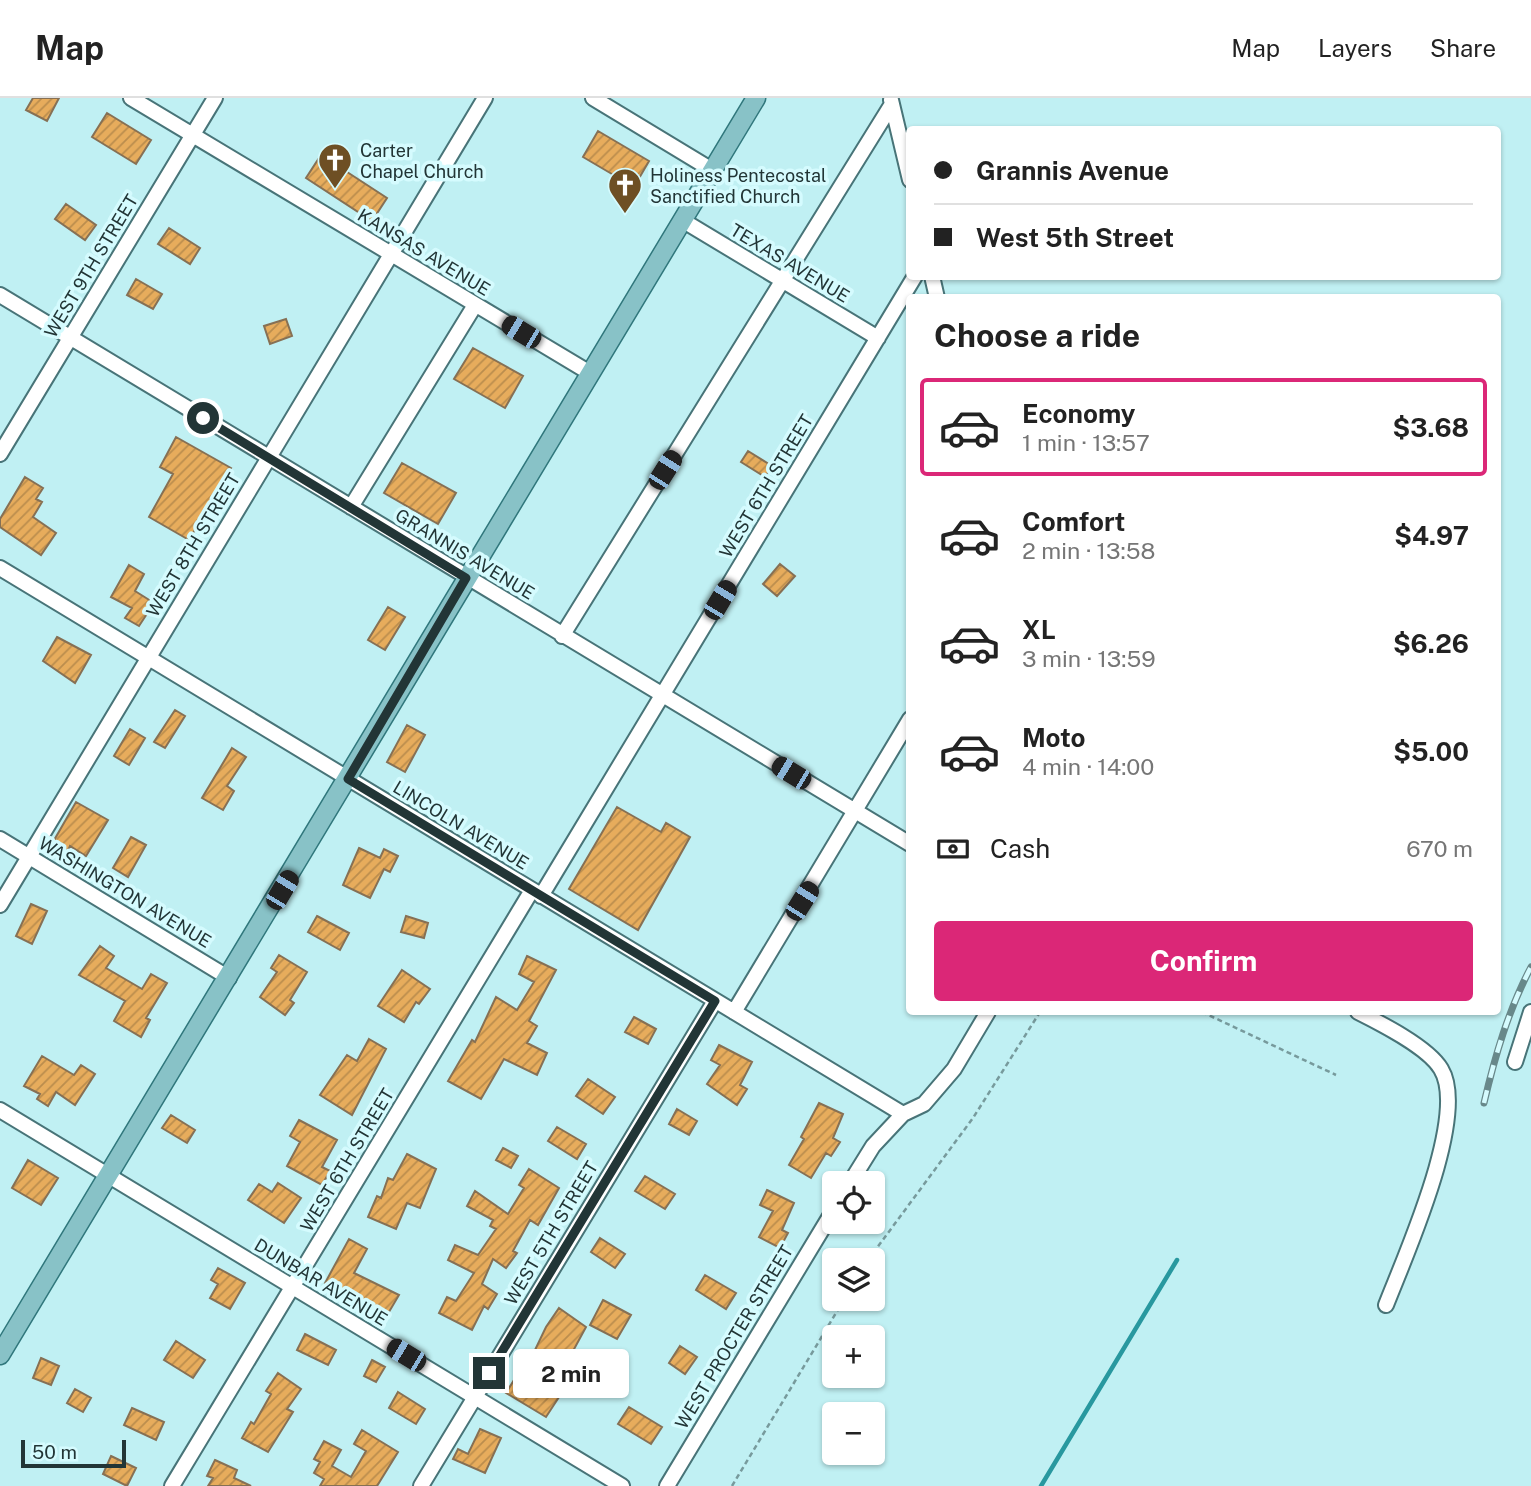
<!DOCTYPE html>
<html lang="en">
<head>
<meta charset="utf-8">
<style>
	:root { --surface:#fff; --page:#f2f2f2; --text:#222; --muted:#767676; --line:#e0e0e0; --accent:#db2777 }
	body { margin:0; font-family:"Public Sans",sans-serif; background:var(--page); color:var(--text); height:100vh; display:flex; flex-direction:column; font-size:26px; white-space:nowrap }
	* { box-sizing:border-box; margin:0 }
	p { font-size:23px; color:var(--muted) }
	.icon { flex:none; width:38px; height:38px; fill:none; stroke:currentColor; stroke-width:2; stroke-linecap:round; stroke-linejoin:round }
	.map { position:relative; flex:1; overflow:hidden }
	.details { position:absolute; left:906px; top:196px; width:595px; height:721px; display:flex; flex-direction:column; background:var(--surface); border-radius:7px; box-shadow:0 2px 5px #0004 }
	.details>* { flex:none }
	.guide { position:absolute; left:906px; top:28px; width:595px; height:154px; border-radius:7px; box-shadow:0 2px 5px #0004; display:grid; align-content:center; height:154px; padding:0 28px; background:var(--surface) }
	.buttons { position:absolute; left:822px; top:1073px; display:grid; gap:14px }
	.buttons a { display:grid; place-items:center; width:63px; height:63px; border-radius:7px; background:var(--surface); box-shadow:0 2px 5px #0004; font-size:35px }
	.scale { position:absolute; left:21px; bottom:18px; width:105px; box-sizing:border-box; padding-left:7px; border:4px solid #223536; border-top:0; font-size:19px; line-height:24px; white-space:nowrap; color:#223536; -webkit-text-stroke:5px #d5fbfe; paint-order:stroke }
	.end { position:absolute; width:32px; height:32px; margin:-16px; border:9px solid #223536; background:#fff; box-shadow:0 0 0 4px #fff }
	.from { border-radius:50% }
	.bubble { position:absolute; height:49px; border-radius:7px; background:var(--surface); box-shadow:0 2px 5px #0004; font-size:23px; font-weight:700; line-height:49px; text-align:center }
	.car { position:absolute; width:21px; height:42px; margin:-21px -10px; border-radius:9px; box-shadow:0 0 5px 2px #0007; background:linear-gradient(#222 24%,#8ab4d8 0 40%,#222 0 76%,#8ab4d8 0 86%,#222 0) }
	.guide b { display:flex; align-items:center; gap:24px; height:66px; font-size:26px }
	.guide b+b { border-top:2px solid var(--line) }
	.guide i { width:18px; height:18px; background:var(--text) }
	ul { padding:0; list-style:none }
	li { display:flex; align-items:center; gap:21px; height:98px; margin:0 14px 10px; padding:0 14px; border:4px solid transparent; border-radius:7px }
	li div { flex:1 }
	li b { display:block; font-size:26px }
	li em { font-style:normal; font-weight:700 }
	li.on { border-color:var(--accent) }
	li>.icon { width:63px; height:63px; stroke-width:1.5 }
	h2 { padding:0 28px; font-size:32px; line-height:84px }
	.pay { display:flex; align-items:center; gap:18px; height:77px; padding:0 28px; font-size:26px }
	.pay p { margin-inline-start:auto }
	.cta { display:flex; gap:14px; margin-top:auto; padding:14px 28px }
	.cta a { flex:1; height:80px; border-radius:7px; background:var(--accent); color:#fff; font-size:28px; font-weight:700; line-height:80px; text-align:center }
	header { display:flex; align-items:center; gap:42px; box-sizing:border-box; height:98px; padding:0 35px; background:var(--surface); border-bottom:2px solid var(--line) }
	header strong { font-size:33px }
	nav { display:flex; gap:38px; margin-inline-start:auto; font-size:24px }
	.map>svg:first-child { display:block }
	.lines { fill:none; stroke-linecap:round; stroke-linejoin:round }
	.stream { stroke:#28989f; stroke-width:4.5 }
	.building { fill:url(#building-hatch); stroke:#867054; stroke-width:2 }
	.minor-casing { stroke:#487478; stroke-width:18 }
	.major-casing { stroke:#30777c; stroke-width:21 }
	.path { stroke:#779a9c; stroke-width:2.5; stroke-dasharray:5 3.5; stroke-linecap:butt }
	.minor { stroke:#fff; stroke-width:14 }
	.major { stroke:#88c2c7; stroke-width:18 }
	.rail-casing { stroke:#68888a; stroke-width:7 }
	.rail { stroke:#d5fbfe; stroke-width:4.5; stroke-dasharray:13; stroke-linecap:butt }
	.route { stroke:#223536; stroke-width:9 }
	.labels { text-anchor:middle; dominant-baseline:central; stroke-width:7; stroke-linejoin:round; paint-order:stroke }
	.poi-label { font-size:18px; fill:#223536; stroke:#d5fbfe; text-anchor:start }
	.street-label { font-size:18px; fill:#223536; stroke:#d5fbfe }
</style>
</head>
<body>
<header>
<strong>Map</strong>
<nav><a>Map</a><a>Layers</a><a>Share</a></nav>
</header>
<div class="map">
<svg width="1531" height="1388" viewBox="0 0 1531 1388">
	<defs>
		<pattern id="building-hatch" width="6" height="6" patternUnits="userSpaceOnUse" patternTransform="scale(1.75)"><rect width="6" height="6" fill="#e7ac5c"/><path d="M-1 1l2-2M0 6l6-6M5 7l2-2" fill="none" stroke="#bb8d4d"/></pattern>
	</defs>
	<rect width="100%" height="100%" fill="#c0f0f3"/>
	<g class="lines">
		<path class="stream" d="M1041 1388 1177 1162"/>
	</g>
	<path class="building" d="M33 0H59L47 23 26 12Z
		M107 15 151 42 136 66 92 39Z
		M598 33 649 63 634 89 583 59Z
		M321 57 387 100 372 123 306 80Z
		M66 106 96 127 85 142 55 121Z
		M169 130 200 150 190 166 158 146Z
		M136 181 162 196 153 211 127 197Z
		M286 221 292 238 270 246 264 228Z
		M473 250 523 278 505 310 454 281Z
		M176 339 231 370 189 442 149 419 173 376 160 369Z
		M748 353 772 368 765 379 741 364Z
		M402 365 456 395 438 426 384 395Z
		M25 379 43 390 36 401 42 404 33 419 56 435 41 457 0 429V421Z
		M780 466 795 478 777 498 763 486Z
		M129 467 144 476 135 493 154 505 139 528 125 520 132 510 111 499Z
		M388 509 405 519 385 552 368 542Z
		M57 539 91 557 75 585 43 563Z
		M175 612 185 618 165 650 154 644Z
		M407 627 425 637 405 674 387 664Z
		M130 631 145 640 129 667 114 658Z
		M232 650 246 659 227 688 234 693 223 712 202 700Z
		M76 704 108 722 86 758 70 748 68 753 53 744Z
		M617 709 661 734 666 725 690 739 638 832 569 791Z
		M131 739 146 747 128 779 113 770Z
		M359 750 380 760 384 751 398 758 390 774 384 771 370 800 343 787Z
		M31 806 47 813 32 846 16 838Z
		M317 818 349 835 340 852 308 834Z
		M406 818 428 825 424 840 401 834Z
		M100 848 114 858 106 870 142 891 151 876 167 885 146 920 150 922 141 939 114 923 125 903 79 877Z
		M279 857 307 874 290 902 294 905 285 917 260 899 277 874 271 870Z
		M527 858 556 872 529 923 537 928 527 945 547 955 537 977 504 961 481 1001 448 983 472 942 475 944 496 899 517 912 534 884 519 876Z
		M402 872 430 891 419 906 416 904 404 924 378 908Z
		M634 919 656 931 648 946 625 934Z
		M369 941 386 951 352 1017 320 997 347 957 357 963Z
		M719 947 752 964 740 987 747 991 737 1007 707 986 720 967 711 962Z
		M42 958 74 977 81 967 95 976 75 1007 56 994 48 1008 37 1001 40 996 24 988Z
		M588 981 615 999 603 1016 576 998Z
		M819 1005 843 1016 833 1040 840 1044 831 1058 826 1055 811 1080 789 1067 804 1041 801 1039Z
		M677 1011 697 1023 689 1037 669 1026Z
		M171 1017 195 1032 187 1045 162 1030Z
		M299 1022 337 1042 322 1069 330 1073 322 1087 287 1068 300 1044 290 1038Z
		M557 1029 586 1046 577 1061 548 1043Z
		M503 1050 518 1058 511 1070 496 1062Z
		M407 1056 436 1071 420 1110 407 1105 396 1131 368 1119 377 1098 381 1100 388 1080 393 1082Z
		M28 1062 58 1080 41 1107 12 1090Z
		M529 1071 559 1090 538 1127 530 1122 513 1153 517 1155 506 1170 493 1161 482 1186 497 1196 488 1211 484 1208 472 1232 439 1215 447 1199 456 1203 474 1175 448 1162 455 1147 478 1157 496 1131 490 1128 493 1122 467 1108 475 1093 508 1116 524 1090 519 1087Z
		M645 1078 675 1096 665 1111 635 1093Z
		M278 1085 301 1100 284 1125 248 1102 259 1086 272 1094Z
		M767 1092 794 1105 782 1132 788 1135 780 1150 759 1139 773 1113 760 1107Z
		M600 1140 625 1156 615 1170 591 1154Z
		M349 1141 367 1151 354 1175 399 1197 386 1219 325 1185Z
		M218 1170 245 1185 230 1211 210 1200 218 1186 211 1182Z
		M705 1177 736 1195 726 1211 696 1192Z
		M603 1202 631 1217 617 1241 590 1227Z
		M559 1210 586 1229 566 1266 562 1264 546 1291 559 1299 546 1319 506 1295 519 1274 523 1277 546 1229Z
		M305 1236 336 1252 328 1267 297 1252Z
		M176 1243 205 1262 193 1280 164 1262Z
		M680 1248 697 1259 685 1276 669 1265Z
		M41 1260 59 1268 51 1287 33 1280Z
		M372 1262 385 1269 376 1284 364 1278Z
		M278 1275 301 1291 287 1311 293 1314 268 1354 242 1340 251 1324 254 1326 271 1296 266 1293Z
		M75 1291 91 1300 83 1314 67 1305Z
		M398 1294 425 1311 416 1326 389 1310Z
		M629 1309 662 1329 651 1346 618 1326Z
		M132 1310 164 1324 156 1342 124 1327Z
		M480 1331 501 1340 485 1375 453 1361 458 1351 468 1356Z
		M362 1332 398 1354 377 1388H320L324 1381 314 1375 320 1364 314 1361 324 1343 341 1352 332 1368 351 1379 366 1353 354 1346Z
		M111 1358 136 1370 127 1388 103 1376Z
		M215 1362 237 1372 234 1380 251 1388H208L213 1380 207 1378Z"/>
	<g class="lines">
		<g class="minor-casing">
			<path id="minor" d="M131 0 590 275
				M593 0 712 72
				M891 2 910 82
				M682 122 878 240
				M932 178 937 200
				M0 197 910 746
				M0 356 215 0
				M351 409 475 207
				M0 470 903 1016
				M562 538 892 6
				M0 741 229 880
				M541 798 915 178
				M0 807 485 0
				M734 914 910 621
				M1358 914C1380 925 1428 949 1441 971 1469 1017 1405 1158 1386 1207
				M1515 964 1531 914
				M0 1012 622 1388
				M850 1085 873 1048 903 1016 924 1006 954 971 988 914
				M172 1388 532 792
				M421 1388 715 903
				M667 1388 835 1110"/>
		</g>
		<g class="major-casing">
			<path id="major" d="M0 1257 756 0"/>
		</g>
		<path class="path" d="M1202 914 1336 977
			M868 1162 973 1020 1040 914
			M732 1388 845 1200"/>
		<use href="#minor" class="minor"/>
		<use href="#major" class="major"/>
		<g class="rail-casing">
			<path id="rail" d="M1484 1005C1495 958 1508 913 1531 869"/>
		</g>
		<use href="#rail" class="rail"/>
	</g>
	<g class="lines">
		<path class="route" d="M203 320 466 480 348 681 715 903 489 1275"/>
	</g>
	<defs>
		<g id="church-pin" transform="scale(1.75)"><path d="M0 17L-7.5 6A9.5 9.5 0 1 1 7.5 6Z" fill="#6e4f24" stroke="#d5fbfe"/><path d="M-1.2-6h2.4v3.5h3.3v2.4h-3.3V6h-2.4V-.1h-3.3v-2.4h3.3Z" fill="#fff"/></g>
	</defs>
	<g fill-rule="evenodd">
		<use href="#church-pin" x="335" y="62"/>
		<use href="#church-pin" x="625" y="87"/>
	</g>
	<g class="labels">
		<g class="poi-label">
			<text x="360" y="52">Carter<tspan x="360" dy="21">Chapel Church</tspan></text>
			<text x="650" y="77">Holiness Pentecostal<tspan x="650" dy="21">Sanctified Church</tspan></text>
		</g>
		<g class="street-label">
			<text transform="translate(424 154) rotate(31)">KANSAS AVENUE</text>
			<text transform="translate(790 165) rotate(31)">TEXAS AVENUE</text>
			<text transform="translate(91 168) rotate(-59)">WEST 9TH STREET</text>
			<text transform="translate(766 388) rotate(-59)">WEST 6TH STREET</text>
			<text transform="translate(193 447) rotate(-59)">WEST 8TH STREET</text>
			<text transform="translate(465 456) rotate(31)">GRANNIS AVENUE</text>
			<text transform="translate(461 727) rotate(31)">LINCOLN AVENUE</text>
			<text transform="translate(125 794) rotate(31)">WASHINGTON AVENUE</text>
			<text transform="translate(347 1062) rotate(-59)">WEST 6TH STREET</text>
			<text transform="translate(551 1135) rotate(-59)">WEST 5TH STREET</text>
			<text transform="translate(321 1184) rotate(31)">DUNBAR AVENUE</text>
			<text transform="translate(734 1239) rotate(-59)">WEST PROCTER STREET</text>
		</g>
	</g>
</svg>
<div class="buttons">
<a><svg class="icon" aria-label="locate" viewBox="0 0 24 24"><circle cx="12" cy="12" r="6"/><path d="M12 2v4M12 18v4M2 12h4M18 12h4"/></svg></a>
<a><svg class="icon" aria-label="layers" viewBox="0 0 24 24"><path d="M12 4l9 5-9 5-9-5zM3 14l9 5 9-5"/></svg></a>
<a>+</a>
<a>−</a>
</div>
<div class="scale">50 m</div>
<i class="end from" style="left:203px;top:320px"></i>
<i class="end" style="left:489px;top:1275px"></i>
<div class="bubble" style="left:513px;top:1251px;width:116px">2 min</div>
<i class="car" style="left:521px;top:234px;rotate:301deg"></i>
<i class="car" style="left:665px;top:372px;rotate:32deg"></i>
<i class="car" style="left:720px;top:502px;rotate:31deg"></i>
<i class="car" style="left:791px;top:675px;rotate:301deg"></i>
<i class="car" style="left:282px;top:792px;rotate:31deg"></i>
<i class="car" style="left:802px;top:803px;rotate:32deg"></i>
<i class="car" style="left:406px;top:1257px;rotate:301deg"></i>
<div class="guide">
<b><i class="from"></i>Grannis Avenue</b>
<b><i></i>West 5th Street</b>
</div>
<section class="details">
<h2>Choose a ride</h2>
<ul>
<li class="on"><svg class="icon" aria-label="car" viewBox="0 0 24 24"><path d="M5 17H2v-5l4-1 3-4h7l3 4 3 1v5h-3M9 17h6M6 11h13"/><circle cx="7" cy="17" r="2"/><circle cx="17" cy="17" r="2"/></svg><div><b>Economy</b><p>1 min · 13:57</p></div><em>$3.68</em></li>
<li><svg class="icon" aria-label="car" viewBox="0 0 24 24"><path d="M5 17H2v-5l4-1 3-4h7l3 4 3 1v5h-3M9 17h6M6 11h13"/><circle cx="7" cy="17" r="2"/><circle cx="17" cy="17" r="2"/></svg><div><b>Comfort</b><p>2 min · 13:58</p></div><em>$4.97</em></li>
<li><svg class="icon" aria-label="car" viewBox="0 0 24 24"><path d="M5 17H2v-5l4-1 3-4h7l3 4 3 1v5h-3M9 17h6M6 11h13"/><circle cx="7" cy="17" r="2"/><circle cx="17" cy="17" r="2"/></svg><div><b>XL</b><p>3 min · 13:59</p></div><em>$6.26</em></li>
<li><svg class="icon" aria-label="car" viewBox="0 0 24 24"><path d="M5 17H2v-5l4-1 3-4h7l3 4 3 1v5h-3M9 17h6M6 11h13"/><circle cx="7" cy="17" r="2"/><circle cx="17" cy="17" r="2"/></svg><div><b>Moto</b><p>4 min · 14:00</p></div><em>$5.00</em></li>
</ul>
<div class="pay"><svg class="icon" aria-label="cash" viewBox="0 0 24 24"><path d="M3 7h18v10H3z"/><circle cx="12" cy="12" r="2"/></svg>Cash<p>670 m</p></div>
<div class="cta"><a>Confirm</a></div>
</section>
</div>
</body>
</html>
